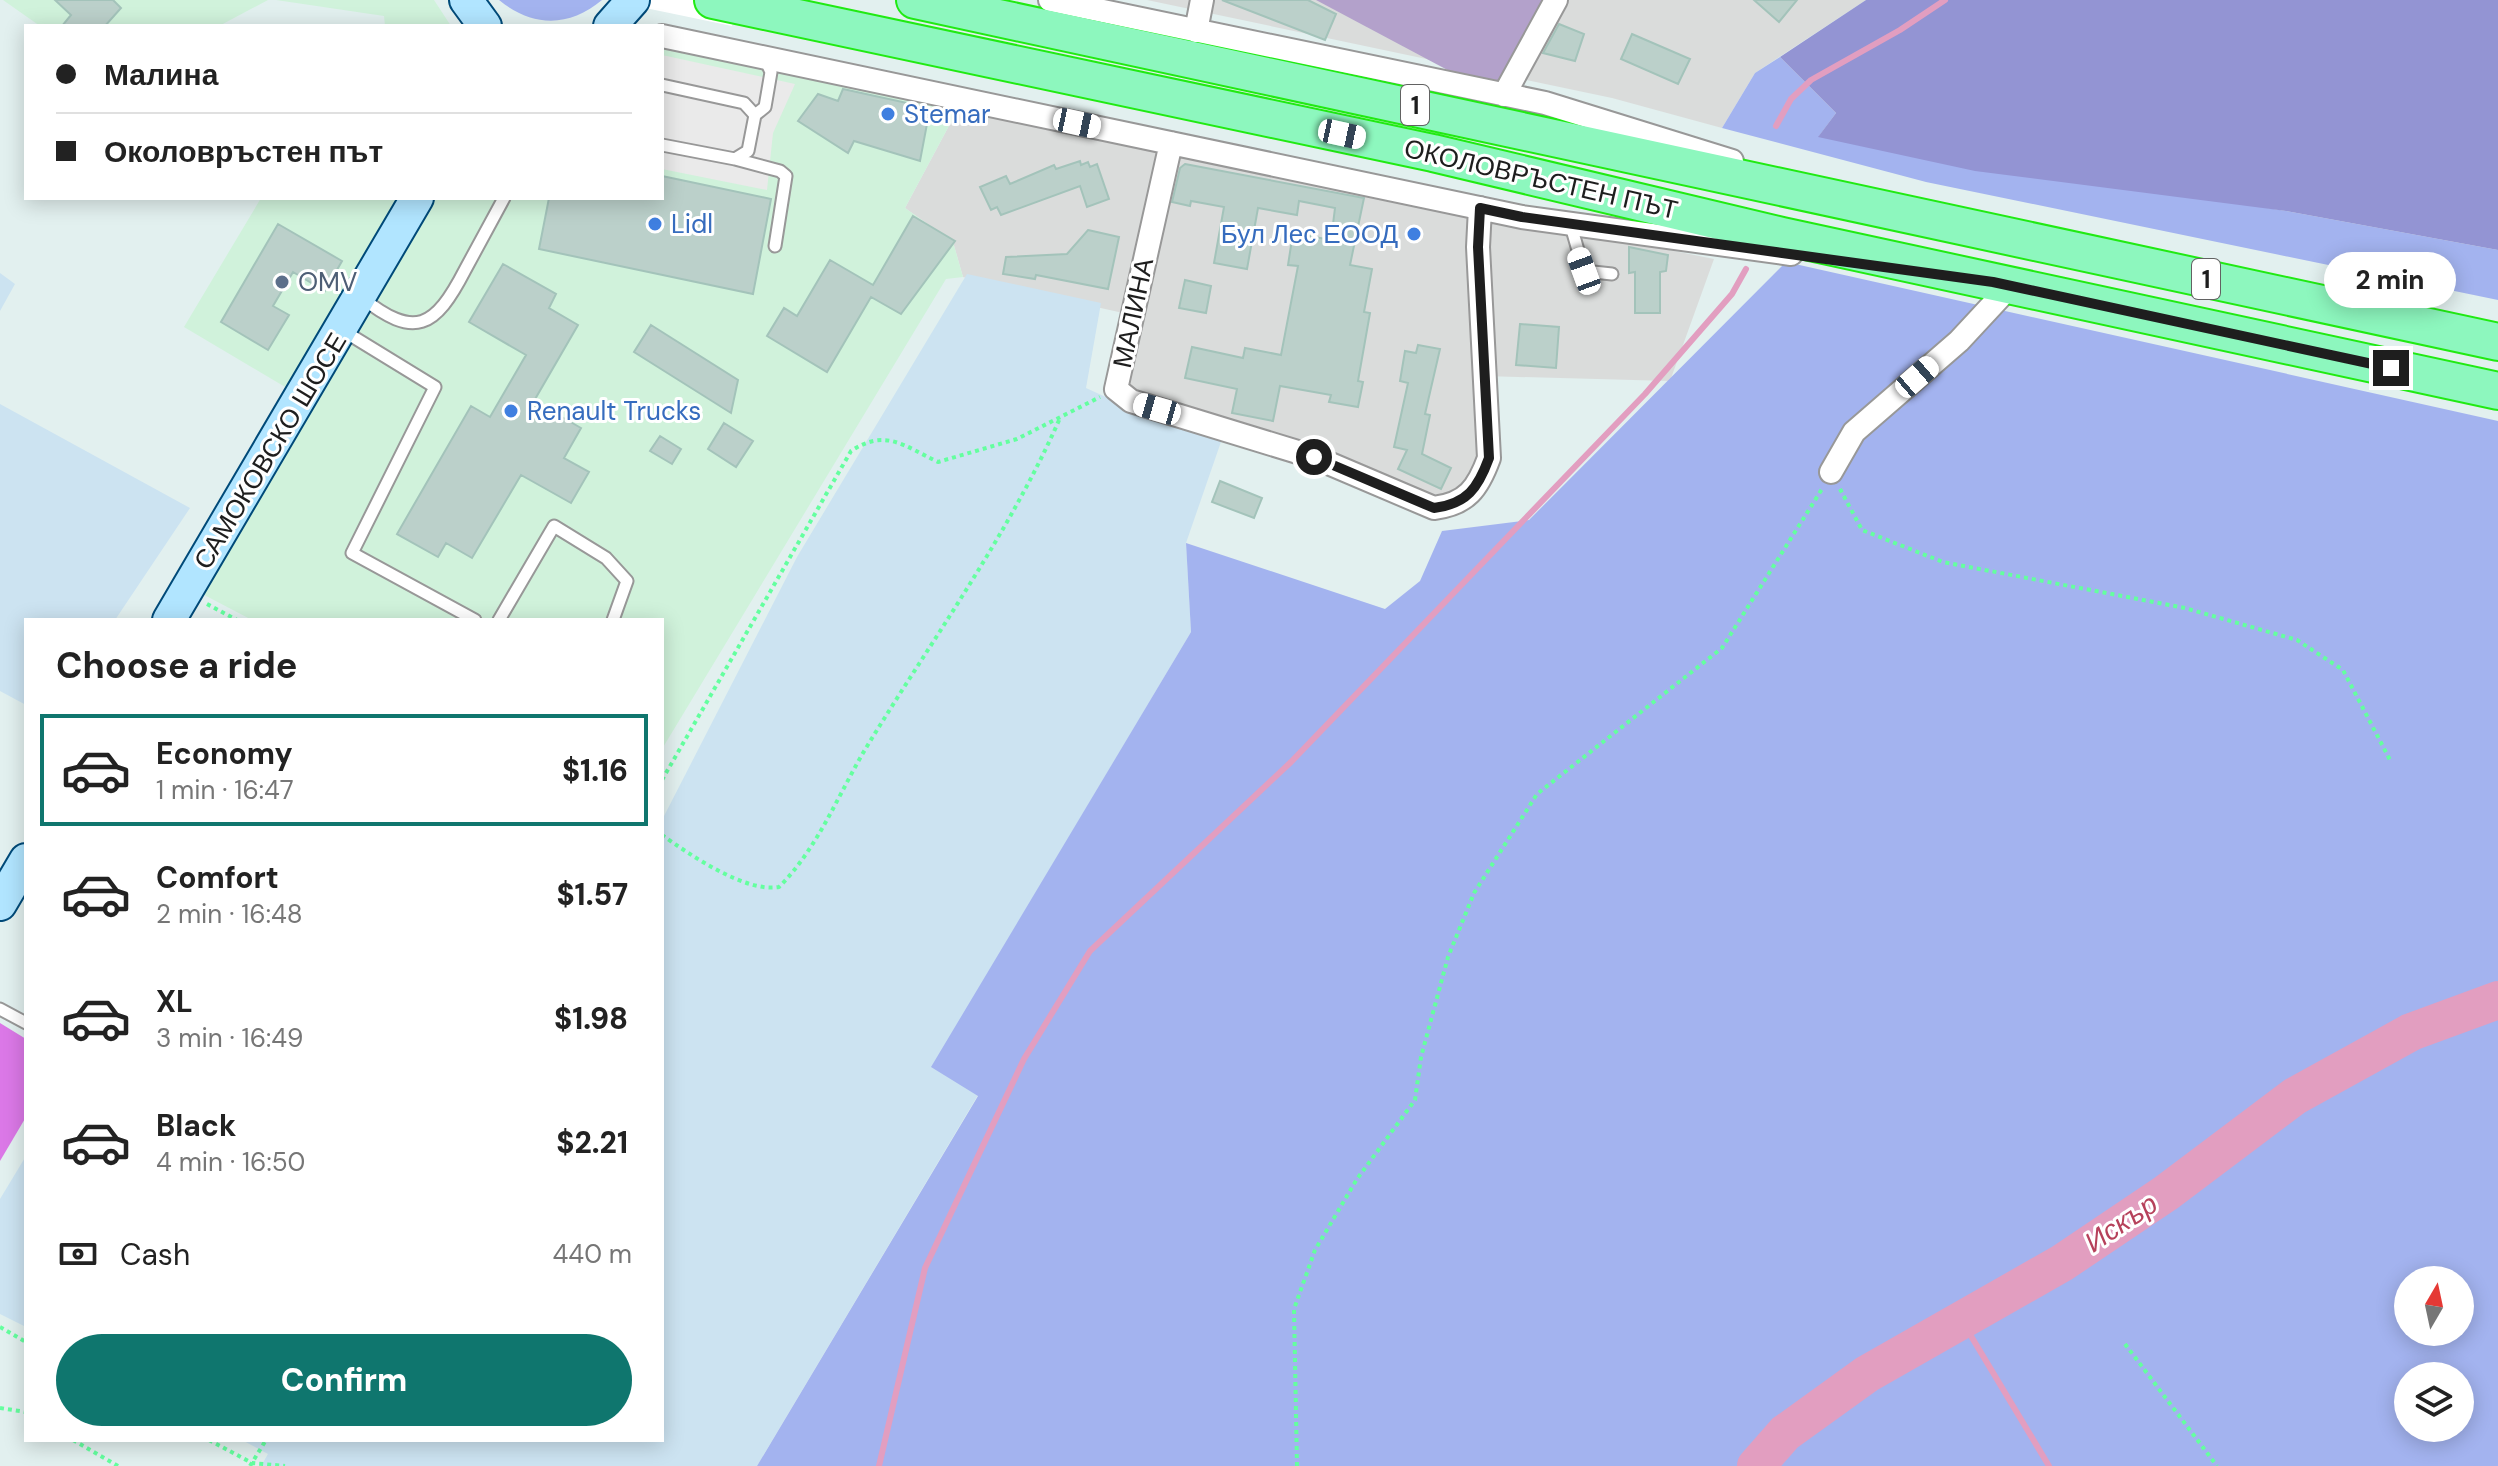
<!DOCTYPE html>
<html lang="en">
<head>
<meta charset="utf-8">
<style>
	:root { --surface:#fff; --page:#f6f6f6; --text:#222; --muted:#767676; --line:#e0e0e0; --accent:#0f766e }
	body { margin:0; font-family:"DM Sans",sans-serif; background:var(--page); color:var(--text); height:100vh; display:flex; flex-direction:column; font-size:30px; white-space:nowrap }
	* { box-sizing:border-box; margin:0 }
	p { font-size:26px; color:var(--muted) }
	.icon { flex:none; width:44px; height:44px; fill:none; stroke:currentColor; stroke-width:2; stroke-linecap:round; stroke-linejoin:round }
	.map { position:relative; flex:1; overflow:hidden }
	.sheet { position:absolute; left:24px; top:618px; width:640px; height:824px; display:flex; flex-direction:column; background:var(--surface); border-radius:0px; box-shadow:0 4px 20px #0003 }
	.sheet>* { flex:none }
	.guide { position:absolute; left:24px; top:24px; width:640px; height:176px; border-radius:0px; box-shadow:0 4px 20px #0003; display:grid; align-content:center; height:176px; padding:0 32px; background:var(--surface) }
	.needle { width:52px; rotate:9deg }
	.tools { position:absolute; left:2394px; top:1266px; display:grid; gap:16px }
	.tools a { display:grid; place-items:center; width:80px; height:80px; border-radius:50%; background:var(--surface); box-shadow:0 4px 20px #0003; font-size:40px }
	.end { position:absolute; width:36px; height:36px; margin:-18px; border:10px solid #1e1e1e; background:#fff; box-shadow:0 0 0 4px #fff }
	.from { border-radius:50% }
	.bubble { position:absolute; height:56px; border-radius:28px; background:var(--surface); box-shadow:0 4px 20px #0003; font-size:26px; font-weight:800; line-height:56px; text-align:center }
	.car { position:absolute; width:24px; height:48px; margin:-24px -12px; border-radius:10px; box-shadow:0 0 6px 2px #0007; background:linear-gradient(#fff 24%,#345 0 40%,#fff 0 76%,#345 0 86%,#fff 0) }
	.guide b { display:flex; align-items:center; gap:28px; height:76px; font-size:30px }
	.guide b+b { border-top:2px solid var(--line) }
	.guide i { width:20px; height:20px; background:var(--text) }
	ul { padding:0; list-style:none }
	li { display:flex; align-items:center; gap:24px; height:112px; margin:0 16px 12px; padding:0 16px; border:4px solid transparent; border-radius:0px }
	li div { flex:1 }
	li b { display:block; font-size:30px }
	li em { font-style:normal; font-weight:800 }
	li.active { border-color:var(--accent) }
	li>.icon { width:72px; height:72px; stroke-width:1.5 }
	h2 { padding:0 32px; font-size:36px; line-height:96px }
	.pay { display:flex; align-items:center; gap:20px; height:88px; padding:0 32px; font-size:30px }
	.pay p { margin-inline-start:auto }
	.action { display:flex; gap:16px; margin-top:auto; padding:16px 32px }
	.action a { flex:1; height:92px; border-radius:48px; background:var(--accent); color:#fff; font-size:32px; font-weight:800; line-height:92px; text-align:center }
	.map>svg:first-child { display:block }
	.residential { fill:#dadcdb }
	.commercial { fill:#d0f2db }
	.farmland { fill:#cce3f1 }
	.grass { fill:#a3b3ef; fill-rule:evenodd }
	.forest { fill:#9394d3 }
	.cemetery { fill:#b3a1cb }
	.pitch { fill:#db78e7 }
	.parking { fill:#eaeaea }
	.pier { fill:#fff }
	.lines { fill:none; stroke-linecap:round; stroke-linejoin:round }
	.stream { stroke:#e29ec0; stroke-width:6 }
	.river { stroke:#e29ec0; stroke-width:38 }
	.building { fill:#bbd0ca; stroke:#a3c3ba; stroke-width:2 }
	.service-casing { stroke:#989898; stroke-width:15 }
	.minor-casing { stroke:#989898; stroke-width:26 }
	.secondary-casing { stroke:#004a79; stroke-width:36 }
	.trunk-casing { stroke:#21ea13; stroke-width:40 }
	.path { stroke:#64ff9f; stroke-width:4; stroke-dasharray:4 4; stroke-linecap:butt }
	.service { stroke:#fff; stroke-width:11 }
	.minor { stroke:#fff; stroke-width:22 }
	.secondary { stroke:#b1e5ff; stroke-width:32 }
	.trunk { stroke:#8df7be; stroke-width:36 }
	.route { stroke:#1e1e1e; stroke-width:10 }
	.shop-dot { fill:#3f7fe0; stroke:#fff; stroke-width:3 }
	.service-dot { fill:#5c6f8a; stroke:#fff; stroke-width:3 }
	.labels { text-anchor:middle; dominant-baseline:central; stroke-width:6; stroke-linejoin:round; paint-order:stroke }
	.shield { fill:#fff; stroke:#626262; stroke-width:2 }
	.shield-label { font-size:24px; font-weight:bold; fill:#1e1e1e }
	.shop-label { font-size:26px; fill:#366cbe; stroke:#fff; text-anchor:start }
	.street-label { font-size:26px; fill:#1e1e1e; stroke:#fff }
	.service-label { font-size:26px; fill:#4e5e75; stroke:#fff; text-anchor:start }
	.water-label { font-size:28px; font-style:italic; fill:#b6415b; stroke:#fff }
</style>
</head>
<body>
<div class="map">
<svg width="2498" height="1466" viewBox="0 0 2498 1466">
	<rect width="100%" height="100%" fill="#e2f0ef"/>
	<path class="residential" d="M1147 0H1866L1755 73 1722 128 1612 98Z
		M959 107 1714 259 1670 381 1484 376 1489 458 1452 506 1116 389 1132 315 963 277 953 242 905 208Z"/>
	<path class="commercial" d="M3 0H268L219 26H40Z
		M276 0H434L451 26H385L384 16Z
		M662 45 959 107 905 208 953 242 963 277 946 279 662 749V620H252L189 587 302 397 184 327 261 198H662Z"/>
	<path class="farmland" d="M0 273 15 284 0 311Z
		M967 274 1101 303 1086 388 1119 403 1223 436 1186 543 1191 632 932 1067 978 1095 757 1466H261L268 1454 242 1440H662V820L797 557Z
		M0 404 190 508 115 620H26V705L0 691Z
		M26 1156V1327L0 1314V1199Z"/>
	<path class="grass" d="M499 0H602C569 28 532 27 499 0Z
		M1780 57 1836 113 1819 136 2286 211 2498 250V300L1926 182 1722 128 1755 73Z
		M1786 262 2498 421V1466H757L978 1096 931 1067 1191 632 1186 543 1385 609 1420 581 1442 531 1529 520ZM2408 1280H2460V1332H2408ZM2408 1376H2460V1428H2408Z"/>
	<path class="forest" d="M1866 0H2498V250L2286 211 1975 171 1818 137 1836 113 1780 57Z"/>
	<path class="cemetery" d="M1316 0H1546L1509 82 1455 74Z"/>
	<path class="pitch" d="M0 1023 26 1039V1117L0 1161Z"/>
	<path class="parking" d="M662 55 795 84 773 133 767 190 662 169Z"/>
	<path class="pier" d="M607 0H737L732 26Z"/>
	<g class="lines">
		<path class="stream" d="M1776 126 1791 99 1811 80 1900 30 1945 0
			M1962 1321 2049 1466
			M879 1466 925 1268 1024 1059 1090 951 1291 762 1645 394 1732 294 1746 269"/>
		<path class="river" d="M1756 1466 1785 1433 1867 1374 2062 1263 2166 1193 2295 1096 2411 1032 2498 1000"/>
	</g>
	<path class="building" d="M55 0H113L121 8 105 26H62L71 15Z
		M1222 0H1308L1336 14 1325 40Z
		M1754 0H1797L1779 22Z
		M1559 24 1584 34 1575 61 1543 53Z
		M1632 34 1690 59 1678 84 1621 59Z
		M843 89 930 108 920 161 854 141 848 153 798 121 818 94 838 101Z
		M1080 161 1081 165 1088 162 1090 167 1097 164 1109 199 1087 207 1080 186 1001 215 997 207 991 210 980 187 1006 176 1010 184 1054 165 1056 169Z
		M1185 164 1364 198 1350 265 1372 269 1364 312 1370 313 1358 381 1363 382 1358 407 1329 402 1331 395 1280 386 1273 421 1232 413 1237 389 1185 378 1192 347 1243 358 1245 348 1281 355 1298 266 1288 265 1293 233 1331 240 1335 208 1299 201 1297 215 1258 208 1247 269 1214 263 1224 207 1191 201 1190 206 1172 202 1180 168Z
		M662 176 771 199 753 294 539 249 549 198H662Z
		M913 216 955 241 901 314 871 297 827 372 767 336 784 308 797 316 830 260 873 285Z
		M278 224 342 261 325 291 293 272 273 306 289 315 268 350 221 322Z
		M1088 230 1119 237 1108 289 1036 275 1035 279 1003 274 1006 257 1067 254Z
		M1629 247 1668 255 1666 271 1660 272V313H1635V272L1629 273Z
		M503 264 556 294 549 308 578 325 534 401 581 428 564 458 589 472 571 503 521 475 472 558 446 543 438 557 397 534 471 406 490 417 526 355 469 322Z
		M1185 280 1211 286 1206 313 1179 308Z
		M1520 324 1559 327 1556 368 1516 365Z
		M651 325 738 380 731 413 634 352Z
		M1418 345 1440 349 1425 414 1430 415 1422 454 1451 468 1441 489 1398 469 1407 450 1394 447 1408 383 1400 381 1405 351 1416 353Z
		M724 423 753 441 736 467 708 449Z
		M660 436 681 449 672 464 650 451Z
		M1220 481 1262 498 1254 518 1212 502Z"/>
	<g class="lines">
		<g class="service-casing">
			<path id="service" d="M662 85 744 103 755 115 748 151 735 159 662 145
				M755 115 765 107 771 72 764 57
				M735 159 780 171 786 176 775 246
				M1566 223 1571 226 1584 271 1612 274
				M361 297C415 340 435 328 465 270 478 246 491 222 504 198
				M342 330 435 387 352 553 475 620
				M499 620 554 526 606 558 627 581 613 620
				M0 1009 26 1023"/>
		</g>
		<g class="minor-casing">
			<path id="minor" d="M1050 0 1545 103 1732 161
				M1196 31 1202 0
				M662 36 1522 217 1791 254
				M1504 95 1556 0
				M1171 143 1116 389 1131 401 1314 457 1434 508C1467 504 1478 488 1489 458L1478 247 1480 208
				M1831 472 1854 432 1959 341 2011 285"/>
		</g>
		<g class="secondary-casing">
			<path id="secondary" d="M466 0 485 26
				M610 26 633 0
				M169 620 417 198
				M0 904 26 860"/>
		</g>
		<g class="trunk-casing">
			<path id="trunk" d="M713 0 1433 153 1782 236 2498 391
				M915 0 2498 342"/>
		</g>
		<path class="path" d="M1840 489 1862 530 1943 562 2185 608 2297 640 2343 670 2390 760
			M207 604 237 620
			M662 780 851 451C886 428 904 446 938 462L1017 439 1100 397
			M662 835C689 854 745 893 779 887 819 847 839 792 869 743 934 637 1010 532 1060 418
			M0 1327 26 1342
			M2125 1344 2217 1466
			M0 1408 26 1412
			M73 1440 118 1466
			M209 1440 252 1463 285 1466
			M250 1466 266 1440
			M1297 1466 1294 1309 1315 1250 1357 1179 1415 1100 1421 1057 1448 957 1474 893 1537 794 1722 648 1822 489"/>
		<use href="#service" class="service"/>
		<use href="#minor" class="minor"/>
		<use href="#secondary" class="secondary"/>
		<use href="#trunk" class="trunk"/>
	</g>
	<g class="lines">
		<path class="route" d="M1314 457 1434 508C1467 504 1478 488 1489 458L1478 247 1480 208 1522 217 1993 282 2391 368"/>
	</g>
	<g class="shop-dot">
		<circle cx="888" cy="114" r="8"/>
		<circle cx="655" cy="224" r="8"/>
		<circle cx="1414" cy="234" r="8"/>
		<circle cx="511" cy="411" r="8"/>
	</g>
	<circle class="service-dot" cx="282" cy="282" r="8"/>
	<g class="labels">
		<g class="shield">
			<rect x="1401" y="85" width="28" height="40" rx="6"/>
			<rect x="2192" y="259" width="28" height="40" rx="6"/>
		</g>
		<g class="shield-label">
			<text x="1415" y="105">1</text>
			<text x="2206" y="279">1</text>
		</g>
		<g class="shop-label">
			<text x="904" y="114">Stemar</text>
			<text x="671" y="224">Lidl</text>
			<text x="1398" y="234" text-anchor="end">Бул Лес ЕООД</text>
			<text x="527" y="411">Renault Trucks</text>
		</g>
		<g class="street-label">
			<text transform="translate(1541 179) rotate(13)">ОКОЛОВРЪСТЕН ПЪТ</text>
			<text transform="translate(1133 313) rotate(-78)">МАЛИНА</text>
			<text transform="translate(270 451) rotate(-59)">САМОКОВСКО ШОСЕ</text>
		</g>
		<g class="service-label">
			<text x="298" y="282">OMV</text>
		</g>
		<g class="water-label">
			<text transform="translate(2121 1223) rotate(-34)">Искър</text>
		</g>
	</g>
</svg>
<div class="tools">
<a><svg class="needle" viewBox="-14 -14 28 28"><path d="M0-13l5 13h-10z" fill="#e53935"/><path d="M0 13l5-13h-10z" fill="#767676"/></svg></a>
<a><svg class="icon" aria-label="layers" viewBox="0 0 24 24"><path d="M12 4l9 5-9 5-9-5zM3 14l9 5 9-5"/></svg></a>
</div>
<i class="end from" style="left:1314px;top:457px"></i>
<i class="end" style="left:2391px;top:368px"></i>
<div class="bubble" style="left:2324px;top:252px;width:132px">2 min</div>
<i class="car" style="left:1077px;top:123px;rotate:102deg"></i>
<i class="car" style="left:1342px;top:134px;rotate:102deg"></i>
<i class="car" style="left:1584px;top:271px;rotate:340deg"></i>
<i class="car" style="left:1917px;top:377px;rotate:49deg"></i>
<i class="car" style="left:1157px;top:409px;rotate:286deg"></i>
<div class="guide">
<b><i class="from"></i>Малина</b>
<b><i></i>Околовръстен път</b>
</div>
<section class="sheet">
<h2>Choose a ride</h2>
<ul>
<li class="active"><svg class="icon" aria-label="car" viewBox="0 0 24 24"><path d="M5 17H2v-5l4-1 3-4h7l3 4 3 1v5h-3M9 17h6M6 11h13"/><circle cx="7" cy="17" r="2"/><circle cx="17" cy="17" r="2"/></svg><div><b>Economy</b><p>1 min · 16:47</p></div><em>$1.16</em></li>
<li><svg class="icon" aria-label="car" viewBox="0 0 24 24"><path d="M5 17H2v-5l4-1 3-4h7l3 4 3 1v5h-3M9 17h6M6 11h13"/><circle cx="7" cy="17" r="2"/><circle cx="17" cy="17" r="2"/></svg><div><b>Comfort</b><p>2 min · 16:48</p></div><em>$1.57</em></li>
<li><svg class="icon" aria-label="car" viewBox="0 0 24 24"><path d="M5 17H2v-5l4-1 3-4h7l3 4 3 1v5h-3M9 17h6M6 11h13"/><circle cx="7" cy="17" r="2"/><circle cx="17" cy="17" r="2"/></svg><div><b>XL</b><p>3 min · 16:49</p></div><em>$1.98</em></li>
<li><svg class="icon" aria-label="car" viewBox="0 0 24 24"><path d="M5 17H2v-5l4-1 3-4h7l3 4 3 1v5h-3M9 17h6M6 11h13"/><circle cx="7" cy="17" r="2"/><circle cx="17" cy="17" r="2"/></svg><div><b>Black</b><p>4 min · 16:50</p></div><em>$2.21</em></li>
</ul>
<div class="pay"><svg class="icon" aria-label="cash" viewBox="0 0 24 24"><path d="M3 7h18v10H3z"/><circle cx="12" cy="12" r="2"/></svg>Cash<p>440 m</p></div>
<div class="action"><a>Confirm</a></div>
</section>
</div>
</body>
</html>
